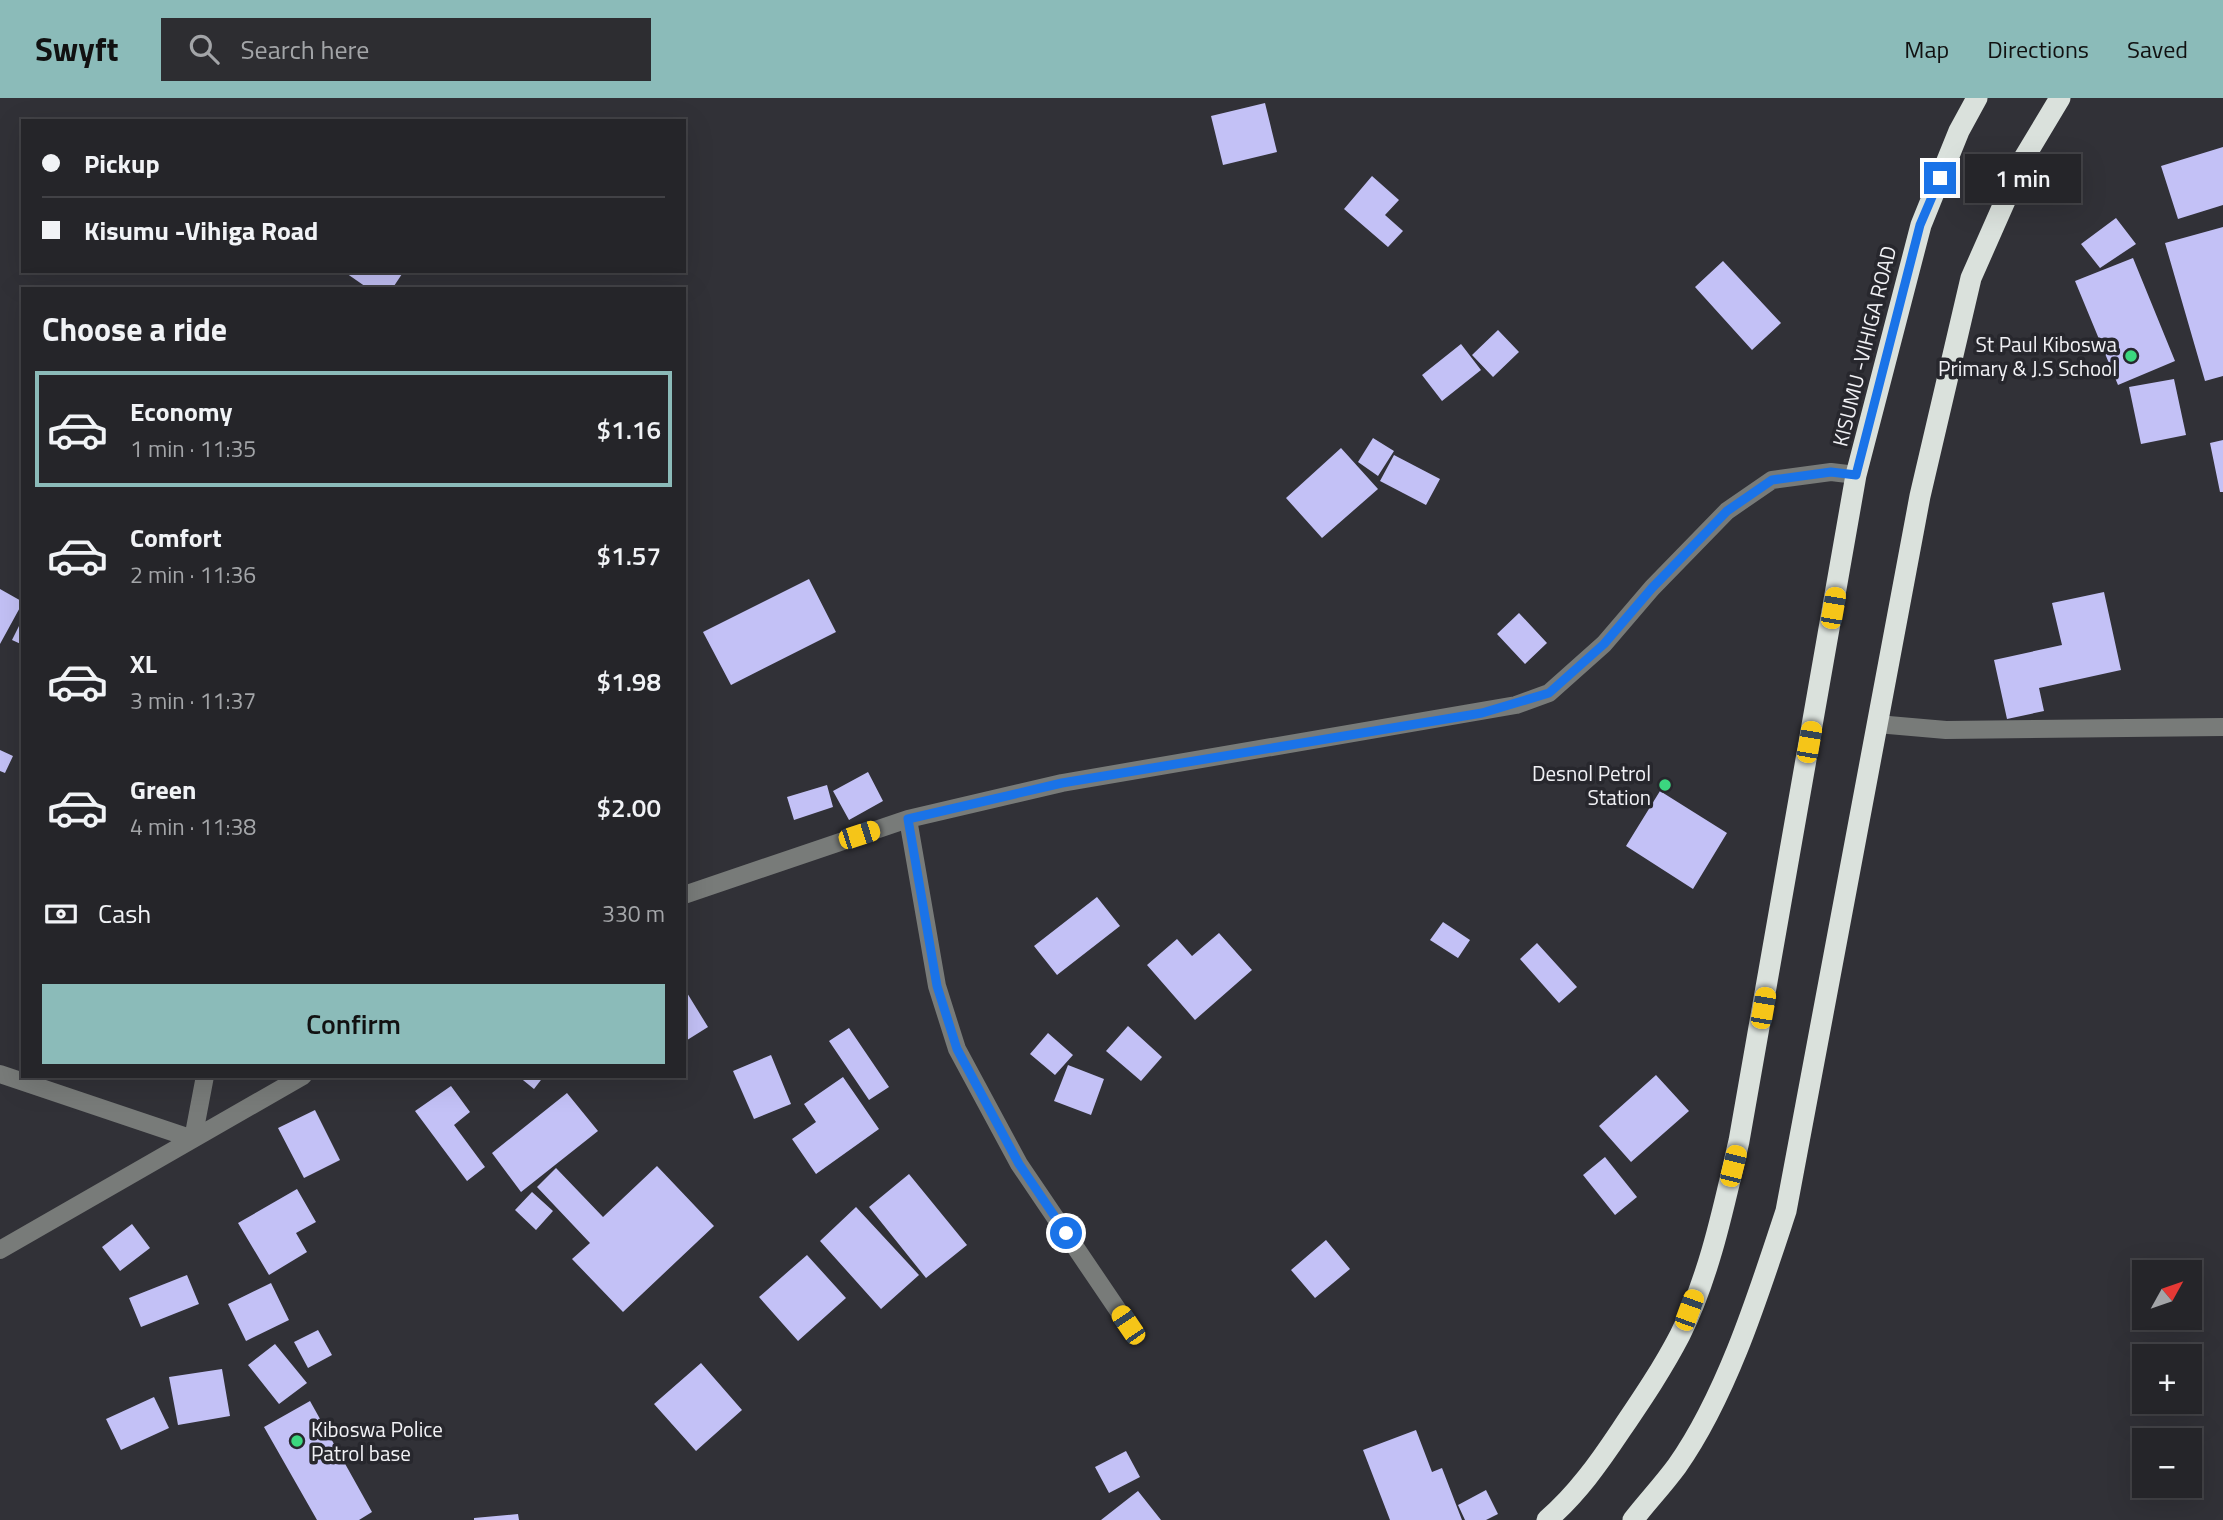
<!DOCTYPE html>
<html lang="en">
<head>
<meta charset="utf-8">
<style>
	:root { --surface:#252529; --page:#2d2d31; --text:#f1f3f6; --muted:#a3a5a8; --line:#424246; --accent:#8bbbb9 }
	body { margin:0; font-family:"Titillium Web",sans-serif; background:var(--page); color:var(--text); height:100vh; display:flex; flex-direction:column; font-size:26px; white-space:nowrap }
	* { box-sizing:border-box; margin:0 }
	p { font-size:23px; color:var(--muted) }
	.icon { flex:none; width:38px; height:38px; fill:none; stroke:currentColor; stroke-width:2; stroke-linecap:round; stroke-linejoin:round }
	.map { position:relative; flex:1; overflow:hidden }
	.panel { position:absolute; left:21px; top:189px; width:665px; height:791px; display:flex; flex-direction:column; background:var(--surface); border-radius:0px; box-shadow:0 7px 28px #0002,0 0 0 2px var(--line) }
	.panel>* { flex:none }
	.hud { position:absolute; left:21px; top:21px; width:665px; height:154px; border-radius:0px; box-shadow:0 7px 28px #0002,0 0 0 2px var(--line); display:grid; align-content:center; height:154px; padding:0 21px; background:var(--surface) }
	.needle { width:46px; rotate:50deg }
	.buttons { position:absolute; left:2132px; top:1162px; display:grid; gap:14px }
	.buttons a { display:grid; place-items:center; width:70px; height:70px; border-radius:0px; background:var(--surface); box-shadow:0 7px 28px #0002,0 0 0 2px var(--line); font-size:35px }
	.end { position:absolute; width:32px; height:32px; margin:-16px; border:9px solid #1a73e8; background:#fff; box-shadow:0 0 0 4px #fff }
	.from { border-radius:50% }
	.bubble { position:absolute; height:49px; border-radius:0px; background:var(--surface); box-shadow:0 7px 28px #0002,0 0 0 2px var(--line); font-size:23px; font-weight:600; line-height:49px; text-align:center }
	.car { position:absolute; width:21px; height:42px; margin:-21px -10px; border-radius:9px; box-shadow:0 0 5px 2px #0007; background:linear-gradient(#f5c518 24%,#345 0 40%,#f5c518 0 76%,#345 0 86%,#f5c518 0) }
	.hud b { display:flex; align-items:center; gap:24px; height:66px; font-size:26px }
	.hud b+b { border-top:2px solid var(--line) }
	.hud i { width:18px; height:18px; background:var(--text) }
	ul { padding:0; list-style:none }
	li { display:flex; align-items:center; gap:21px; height:116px; margin:0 14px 10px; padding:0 7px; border:4px solid transparent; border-radius:0px }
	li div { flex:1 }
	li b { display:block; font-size:26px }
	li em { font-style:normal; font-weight:600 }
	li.active { border-color:var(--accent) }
	li>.icon { width:63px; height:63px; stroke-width:1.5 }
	h2 { padding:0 21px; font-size:32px; line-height:84px }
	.pay { display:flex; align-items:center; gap:18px; height:77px; padding:0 21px; font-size:26px }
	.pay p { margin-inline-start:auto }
	.cta { display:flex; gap:14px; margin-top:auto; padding:14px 21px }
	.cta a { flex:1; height:80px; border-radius:0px; background:var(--accent); color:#111; font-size:28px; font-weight:600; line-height:80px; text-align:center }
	header { display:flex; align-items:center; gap:42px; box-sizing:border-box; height:98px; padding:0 35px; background:var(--accent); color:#111 }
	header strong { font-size:33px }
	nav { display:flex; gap:38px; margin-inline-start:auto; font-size:24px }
	.search { width:490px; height:63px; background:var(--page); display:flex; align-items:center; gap:18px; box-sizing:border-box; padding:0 24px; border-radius:0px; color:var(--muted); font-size:26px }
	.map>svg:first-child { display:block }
	.building { fill:#c3c1f6 }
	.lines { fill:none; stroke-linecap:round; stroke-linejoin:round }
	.minor { stroke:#787b79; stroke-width:18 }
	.highway { stroke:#dae1dc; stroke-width:21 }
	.route { stroke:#1a73e8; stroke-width:9 }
	.poi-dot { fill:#3bd77f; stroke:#27272d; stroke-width:2.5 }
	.labels { text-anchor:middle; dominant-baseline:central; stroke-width:7; stroke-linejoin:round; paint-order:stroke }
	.poi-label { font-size:21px; fill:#f1f1f5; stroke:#27272d; text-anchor:end }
	.street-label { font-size:21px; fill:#f1f1f5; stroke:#27272d }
</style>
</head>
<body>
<header>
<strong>Swyft</strong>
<div class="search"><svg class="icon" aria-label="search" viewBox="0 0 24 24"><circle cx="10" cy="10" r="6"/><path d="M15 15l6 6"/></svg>Search here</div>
<nav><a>Map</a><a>Directions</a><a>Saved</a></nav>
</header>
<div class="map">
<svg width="2223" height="1422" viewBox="0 0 2223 1422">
	<rect width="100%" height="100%" fill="#313137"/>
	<path class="building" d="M1265 5 1277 54 1223 67 1211 18Z
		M2223 49V107L2178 121 2161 68Z
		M1372 78 1399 102 1385 117 1403 133 1388 149 1344 111Z
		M2116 120 2136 146 2100 170 2081 146Z
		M2223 129V278L2205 283 2165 145Z
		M2133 160 2175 263 2118 287 2075 183Z
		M1723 163 1781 225 1752 252 1695 189Z
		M343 173H404L392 191H369Z
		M1498 232 1519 254 1493 279 1472 257Z
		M1461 246 1481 272 1442 303 1422 277Z
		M2174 281 2186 337 2141 346 2129 289Z
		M1373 340 1394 353 1378 378 1358 364Z
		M2223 342V394H2220L2210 345Z
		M1341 350 1378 391 1322 440 1286 400Z
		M1394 357 1440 381 1426 407 1380 383Z
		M809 481 836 534 731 587 703 534Z
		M0 491 23 504 0 546Z
		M2104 494 2121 572 2039 590 2044 613 2007 621 1994 562 2062 547 2052 505Z
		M1519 515 1547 545 1525 566 1497 536Z
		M23 520V547L12 542Z
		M0 652 13 658 5 675 0 673Z
		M868 674 883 703 849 722 833 693Z
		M827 687 833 709 794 722 787 699Z
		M1660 693 1727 735 1693 791 1626 748Z
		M1097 799 1120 828 1057 877 1034 848Z
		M1443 824 1470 842 1458 860 1430 842Z
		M1219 835 1252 872 1195 922 1147 867 1177 841 1192 858Z
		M1537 845 1577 889 1559 905 1520 861Z
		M684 890 708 929 684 944Z
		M1128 928 1162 959 1141 983 1106 953Z
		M849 930 889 989 869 1002 829 943Z
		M1048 935 1073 957 1055 977 1030 956Z
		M771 957 791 1006 754 1021 733 973Z
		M1068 967 1104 981 1091 1017 1054 1003Z
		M1656 977 1689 1013 1631 1064 1599 1028Z
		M518 978H544L534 991Z
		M843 979 879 1031 816 1076 792 1041 816 1024 804 1006Z
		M451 988 470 1014 454 1027 485 1069 467 1083 415 1013Z
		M567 995 598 1033 521 1094 492 1055Z
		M315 1012 340 1062 304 1080 278 1030Z
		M1605 1059 1637 1099 1615 1117 1583 1077Z
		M657 1068 714 1128 623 1214 572 1161 590 1145 537 1089 556 1070 603 1119Z
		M909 1076 967 1147 926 1180 869 1109Z
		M297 1091 316 1124 296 1135 307 1154 269 1177 238 1125Z
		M532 1094 553 1113 536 1132 515 1112Z
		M856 1109 919 1177 881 1211 820 1143Z
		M132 1126 150 1150 120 1173 102 1149Z
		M1326 1142 1350 1171 1315 1200 1291 1172Z
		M807 1157 846 1200 798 1243 759 1199Z
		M187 1177 199 1206 141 1229 129 1200Z
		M271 1185 289 1222 246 1243 228 1206Z
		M318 1232 332 1257 308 1270 294 1244Z
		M275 1246 307 1285 279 1306 248 1267Z
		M701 1265 742 1312 696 1353 654 1306Z
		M222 1271 230 1318 178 1327 169 1279Z
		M154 1299 169 1330 121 1352 106 1321Z
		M310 1303 372 1414 359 1422H317L264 1329Z
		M1416 1332 1432 1374 1442 1370 1462 1422H1390L1363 1352Z
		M1126 1353 1140 1379 1109 1395 1095 1369Z
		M1486 1392 1498 1416 1486 1422H1465L1458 1407Z
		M1138 1393 1161 1422H1101Z
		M518 1416 519 1422H474V1420Z"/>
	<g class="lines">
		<path class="minor" d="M1877 626 1946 632 2223 629
			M908 721 937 888 957 951 1019 1066 1128 1227
			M684 797 908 721 1062 685 1516 607 1549 595 1604 546 1652 490 1727 413 1772 382 1831 374 1856 377
			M0 976 193 1041 205 978
			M0 1152 303 978"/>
		<path class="highway" d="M1547 1422C1577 1396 1599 1365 1621 1332 1642 1301 1663 1270 1680 1237 1710 1177 1724 1107 1739 1043L1856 377 1921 127 1959 33 1977 0
			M1633 1422C1647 1404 1663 1387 1677 1368 1727 1297 1759 1195 1786 1113L1920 398 1971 180 2024 60 2060 0"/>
	</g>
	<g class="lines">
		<path class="route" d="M1066 1135 1019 1066 957 951 937 888 908 721 1062 685 1482 615 1549 595 1604 546 1652 490 1727 413 1772 382 1831 374 1856 377 1920 127 1940 80"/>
	</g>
	<g class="poi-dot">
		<circle cx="2131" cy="258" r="7"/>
		<circle cx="1665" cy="687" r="7"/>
		<circle cx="297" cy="1343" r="7"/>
	</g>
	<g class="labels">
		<g class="poi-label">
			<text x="2117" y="246">St Paul Kiboswa<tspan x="2117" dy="24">Primary &amp; J.S School</tspan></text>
			<text x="1651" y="675">Desnol Petrol<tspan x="1651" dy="24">Station</tspan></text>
			<text x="311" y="1331" text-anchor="start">Kiboswa Police<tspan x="311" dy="24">Patrol base</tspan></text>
		</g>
		<g class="street-label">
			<text transform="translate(1864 248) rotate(-76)">KISUMU -VIHIGA ROAD</text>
		</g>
	</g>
</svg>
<div class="buttons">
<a><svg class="needle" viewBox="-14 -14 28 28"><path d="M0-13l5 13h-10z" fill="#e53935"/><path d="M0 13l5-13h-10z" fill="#a3a5a8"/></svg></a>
<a>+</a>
<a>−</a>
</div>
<i class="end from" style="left:1066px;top:1135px"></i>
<i class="end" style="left:1940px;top:80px"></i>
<div class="bubble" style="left:1965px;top:56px;width:116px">1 min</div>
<i class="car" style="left:1833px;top:510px;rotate:10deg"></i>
<i class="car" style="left:1809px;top:644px;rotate:10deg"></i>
<i class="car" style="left:859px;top:737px;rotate:72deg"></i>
<i class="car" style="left:1763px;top:910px;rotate:10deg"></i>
<i class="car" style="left:1733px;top:1068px;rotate:14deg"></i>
<i class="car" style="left:1689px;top:1212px;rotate:20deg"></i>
<i class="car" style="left:1128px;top:1227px;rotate:326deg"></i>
<div class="hud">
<b><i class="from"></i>Pickup</b>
<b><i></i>Kisumu -Vihiga Road</b>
</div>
<section class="panel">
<h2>Choose a ride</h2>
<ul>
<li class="active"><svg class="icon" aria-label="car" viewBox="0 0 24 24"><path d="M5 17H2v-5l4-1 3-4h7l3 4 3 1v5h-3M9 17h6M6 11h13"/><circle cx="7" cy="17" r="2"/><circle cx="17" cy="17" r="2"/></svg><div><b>Economy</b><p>1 min · 11:35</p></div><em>$1.16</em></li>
<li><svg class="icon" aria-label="car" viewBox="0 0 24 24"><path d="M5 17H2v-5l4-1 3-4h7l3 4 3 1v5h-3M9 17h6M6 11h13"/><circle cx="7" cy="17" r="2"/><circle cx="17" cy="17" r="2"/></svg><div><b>Comfort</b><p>2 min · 11:36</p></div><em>$1.57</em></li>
<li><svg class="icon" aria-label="car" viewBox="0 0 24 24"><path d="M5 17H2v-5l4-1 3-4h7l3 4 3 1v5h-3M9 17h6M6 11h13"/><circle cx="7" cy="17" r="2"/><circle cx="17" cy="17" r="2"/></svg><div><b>XL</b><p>3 min · 11:37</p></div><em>$1.98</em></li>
<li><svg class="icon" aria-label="car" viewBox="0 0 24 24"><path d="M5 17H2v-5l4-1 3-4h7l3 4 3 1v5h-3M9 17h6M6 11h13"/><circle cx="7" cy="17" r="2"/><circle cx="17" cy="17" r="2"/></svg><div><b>Green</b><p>4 min · 11:38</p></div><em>$2.00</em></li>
</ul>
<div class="pay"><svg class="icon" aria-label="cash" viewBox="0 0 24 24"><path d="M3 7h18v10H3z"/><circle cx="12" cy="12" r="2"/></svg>Cash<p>330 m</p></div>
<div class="cta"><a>Confirm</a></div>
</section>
</div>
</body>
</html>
